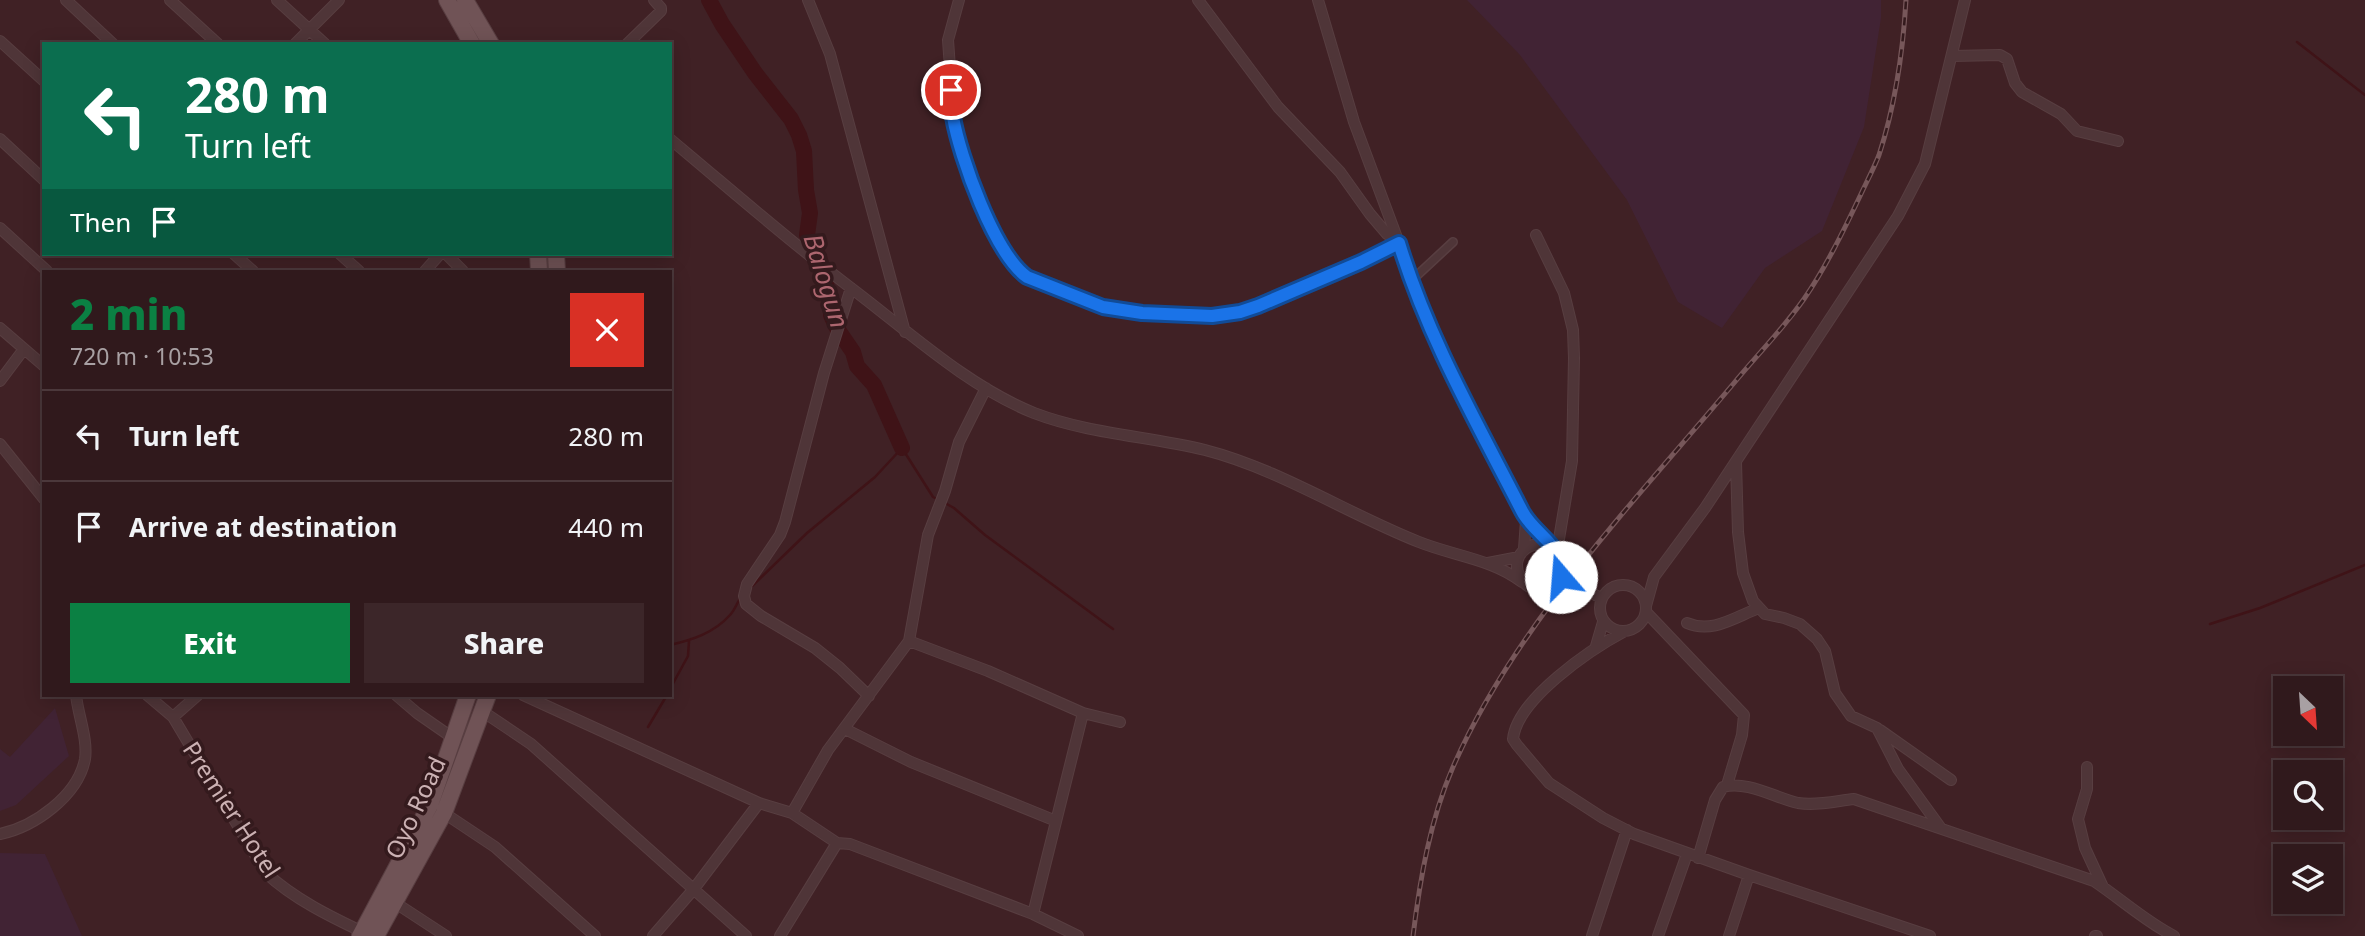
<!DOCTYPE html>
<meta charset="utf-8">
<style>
body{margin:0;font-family:"Noto Sans",sans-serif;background:#3c2629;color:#f1f3f6;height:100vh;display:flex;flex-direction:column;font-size:26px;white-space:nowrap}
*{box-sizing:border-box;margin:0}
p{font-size:23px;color:#a8a0a3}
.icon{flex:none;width:38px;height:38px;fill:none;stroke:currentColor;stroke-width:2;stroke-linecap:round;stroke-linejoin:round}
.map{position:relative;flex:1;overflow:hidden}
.sheet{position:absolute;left:42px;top:270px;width:630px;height:427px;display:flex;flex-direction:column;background:#30191c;border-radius:0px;box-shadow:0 4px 18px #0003,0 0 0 2px #4b383b}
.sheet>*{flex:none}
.top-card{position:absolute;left:42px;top:42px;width:630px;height:214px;border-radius:0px;box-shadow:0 4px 18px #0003,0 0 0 2px #4b383b;background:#0b6e4f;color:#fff;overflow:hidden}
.needle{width:46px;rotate:155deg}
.fabs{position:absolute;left:2273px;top:676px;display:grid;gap:14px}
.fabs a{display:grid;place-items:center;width:70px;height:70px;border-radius:0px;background:#30191c;box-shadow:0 4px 18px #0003,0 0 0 2px #4b383b;font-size:35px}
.pin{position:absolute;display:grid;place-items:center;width:60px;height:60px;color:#fff;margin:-30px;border:4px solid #fff;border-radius:50%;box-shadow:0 2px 7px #0007}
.me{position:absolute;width:77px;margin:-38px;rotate:342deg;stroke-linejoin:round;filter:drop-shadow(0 0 5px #0008)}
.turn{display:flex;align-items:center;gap:24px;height:147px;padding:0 28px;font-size:32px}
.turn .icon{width:91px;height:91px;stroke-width:2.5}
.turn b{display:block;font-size:49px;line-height:60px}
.then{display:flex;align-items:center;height:66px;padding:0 28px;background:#0003;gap:14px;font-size:26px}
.round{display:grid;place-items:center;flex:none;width:74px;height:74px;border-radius:0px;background:#3c2629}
.headline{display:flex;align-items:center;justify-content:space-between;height:119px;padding:0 28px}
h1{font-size:42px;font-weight:800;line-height:52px;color:#0b8043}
.button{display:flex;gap:14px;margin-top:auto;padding:14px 28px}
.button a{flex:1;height:80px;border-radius:0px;background:#0b8043;color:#fff;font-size:28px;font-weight:800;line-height:80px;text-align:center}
.button a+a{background:#3c2629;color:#f1f3f6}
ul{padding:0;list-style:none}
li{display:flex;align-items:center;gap:21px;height:91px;padding:0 28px;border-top:2px solid #4b383b}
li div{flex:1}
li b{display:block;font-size:26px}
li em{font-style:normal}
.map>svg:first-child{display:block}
</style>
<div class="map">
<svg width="2365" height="936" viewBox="0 0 2365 936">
<rect width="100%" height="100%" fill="#402125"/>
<path fill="#412334" d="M1467 0H1881V18L1864 127 1822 231 1765 268 1722 328 1678 302 1627 200 1520 55Z
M55 708 69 756 16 805 0 811V749L10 757Z
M0 853 45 854 82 936H0Z"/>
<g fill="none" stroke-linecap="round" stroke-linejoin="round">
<path stroke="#3f1317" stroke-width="2.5" d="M2297 42 2365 95
M945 503 954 508 985 535 1113 629
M749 589 807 533 875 477 902 448 933 497 939 500
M2210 624 2260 608 2365 565
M670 645C692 640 714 633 730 615 735 610 737 602 742 596
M670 689 688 656 689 641
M648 727 667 695"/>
<path stroke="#3f1317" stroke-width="16" d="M709 0 722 24 755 73 791 119 799 135 804 151 806 190 810 213 807 235 819 257 831 304V315L838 330 853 352 857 366 874 385 902 448"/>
<g stroke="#583e41" stroke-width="10">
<path id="pedestrian" d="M1411 281 1453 242"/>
</g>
<g stroke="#583e41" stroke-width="12">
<path id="minor" d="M66 0 113 44
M170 0 218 44
M277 0 325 44
M808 0 830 54 905 332
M959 0 948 40 954 124 988 222 1006 255 1016 269 1027 277 1103 307 1142 313 1212 316 1240 312 1258 306 1361 262 1399 243 1354 122 1318 0
M1198 0 1278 107 1340 172 1370 214 1387 234 1399 243 1411 281 1445 363 1526 519 1550 546
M0 41 44 81
M295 44 339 0
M627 44 661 11V8L654 0
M1952 56 2000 55 2007 59 2015 83 2022 92 2061 114 2077 131 2118 141
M0 139 44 180
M670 139C730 189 789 241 851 288 908 331 967 386 1034 413 1089 434 1148 436 1205 450 1279 469 1348 514 1419 542 1454 556 1492 559 1522 582
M0 228 47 271
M1536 235 1564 293 1573 330 1574 358 1572 461 1557 551 1562 559 1561 577C1530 617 1491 551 1541 543L1557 551
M234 254 253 271
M340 254 359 271
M446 254 463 271
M425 271 440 254
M851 288 824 373 785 522 780 535 747 584 744 596 746 604 761 616 815 648 840 668 869 696
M0 328 44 366
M0 381 24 349
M0 444 44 499
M1736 462 1738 532 1743 573 1753 601 1765 614 1784 618 1800 624 1817 639 1825 651 1835 693 1851 716 1877 728 1898 769 1940 827
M1524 549 1526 520
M1488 563 1519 557
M1561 577 1601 598
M1600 608a23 23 0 1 1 46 0a23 23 0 1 1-46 0Z
M1646 606 1654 577 1705 508 1898 216 1925 164 1965 0
M1646 612 1744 715 1742 735 1727 785
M1687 623C1712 634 1735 617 1759 608
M1625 631C1591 649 1517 699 1513 739L1517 745 1549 783 1603 818 1634 834 1749 875 1930 936
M909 641 988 671 1083 713 1120 722
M1596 646 1603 622
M147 695 173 717 266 873C294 899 331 917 365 933
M396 695 417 713 453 738
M523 695 759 803 792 813 837 843 850 844 1033 914 1078 936
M482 711 531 744 746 936
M173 717 198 695
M845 729 911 762 1056 821
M1880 730 1951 780
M2087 767V789L2078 819 2085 848 2103 887
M444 813 495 847 595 936
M792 813 828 750 909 641 928 535 945 491 959 442 986 388
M0 834C34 827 78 796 85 759 88 739 78 715 76 695
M1698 858 1715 800 1723 787C1746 780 1776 798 1798 803 1817 806 1836 801 1854 799L2094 881C2121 899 2146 922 2174 936
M394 902 446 936
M1033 914 1083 713
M653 936 693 890 759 803
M780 936 837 843
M1592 936 1627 830
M1658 936 1687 854
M1729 936 1749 875
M2095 936H2097"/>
</g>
<g stroke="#583e41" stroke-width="18">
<path id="primary" d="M447 0 472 44
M465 0 491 44
M538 254 539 271
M556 254 557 271
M360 936 430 805 468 695
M376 936 444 813 488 695"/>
</g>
<use href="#pedestrian" stroke="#4f3538" stroke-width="7"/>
<use href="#minor" stroke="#4f3538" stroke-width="10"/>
<use href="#primary" stroke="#705356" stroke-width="16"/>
<g stroke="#77575a" stroke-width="5">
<path id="rail" d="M1413 936C1420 879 1430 820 1453 767 1515 625 1635 501 1734 383 1757 355 1783 329 1804 299 1826 267 1844 230 1861 194 1867 181 1874 168 1879 155 1895 106 1903 51 1906 0"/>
</g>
<use href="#rail" stroke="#341a1d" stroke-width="2.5" stroke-dasharray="8" stroke-linecap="butt"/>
</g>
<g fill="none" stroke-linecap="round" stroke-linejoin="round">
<g stroke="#114b97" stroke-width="18">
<path id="route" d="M951 90C952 99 951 108 953 117 960 157 994 253 1027 277L1103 307 1142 313 1212 316 1240 312 1258 306 1361 262 1399 243C1428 338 1477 423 1522 511 1534 535 1568 548 1561 577"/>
</g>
<use href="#route" stroke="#1a73e8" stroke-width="12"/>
</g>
<g text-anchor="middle" stroke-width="7" stroke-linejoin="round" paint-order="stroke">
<g font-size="24" fill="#cbb1b3" stroke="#341a1d">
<text transform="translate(416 808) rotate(-65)" y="8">Oyo Road</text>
<text transform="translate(231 810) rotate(57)" y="8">Premier Hotel</text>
</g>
<g font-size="26" font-style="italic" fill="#ad666f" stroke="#341a1d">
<text transform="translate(826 281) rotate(73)" y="9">Balogun</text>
</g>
</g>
</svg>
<div class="fabs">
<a><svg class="needle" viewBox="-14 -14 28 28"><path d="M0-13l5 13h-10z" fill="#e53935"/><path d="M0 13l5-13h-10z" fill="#a8a0a3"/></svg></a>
<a><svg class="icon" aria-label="search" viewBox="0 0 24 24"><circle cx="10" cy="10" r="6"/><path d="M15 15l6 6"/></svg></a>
<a><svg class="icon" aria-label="layers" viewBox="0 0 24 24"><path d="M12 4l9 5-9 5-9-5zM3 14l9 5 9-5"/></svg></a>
</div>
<div class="pin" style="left:951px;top:90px;background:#d93025"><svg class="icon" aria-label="arrive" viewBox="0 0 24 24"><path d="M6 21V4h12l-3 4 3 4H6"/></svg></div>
<svg class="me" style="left:1561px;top:577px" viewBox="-20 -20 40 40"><circle r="19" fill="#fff"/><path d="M0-13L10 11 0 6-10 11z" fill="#1a73e8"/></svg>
<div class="top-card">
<div class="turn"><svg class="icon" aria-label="left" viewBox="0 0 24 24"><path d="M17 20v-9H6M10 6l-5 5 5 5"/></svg><div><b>280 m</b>Turn left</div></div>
<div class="then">Then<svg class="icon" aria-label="arrive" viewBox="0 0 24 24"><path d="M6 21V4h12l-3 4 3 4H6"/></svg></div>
</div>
<section class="sheet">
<div class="headline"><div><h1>2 min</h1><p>720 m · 10:53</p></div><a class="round" style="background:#d93025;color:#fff"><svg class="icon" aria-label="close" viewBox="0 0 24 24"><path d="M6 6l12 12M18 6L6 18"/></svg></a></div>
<ul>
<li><svg class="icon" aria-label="left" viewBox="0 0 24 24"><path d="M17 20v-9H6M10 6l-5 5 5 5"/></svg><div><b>Turn left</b></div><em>280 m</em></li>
<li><svg class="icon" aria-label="arrive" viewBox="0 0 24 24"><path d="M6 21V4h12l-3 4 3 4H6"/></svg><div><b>Arrive at destination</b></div><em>440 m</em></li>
</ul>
<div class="button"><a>Exit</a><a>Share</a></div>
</section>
</div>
